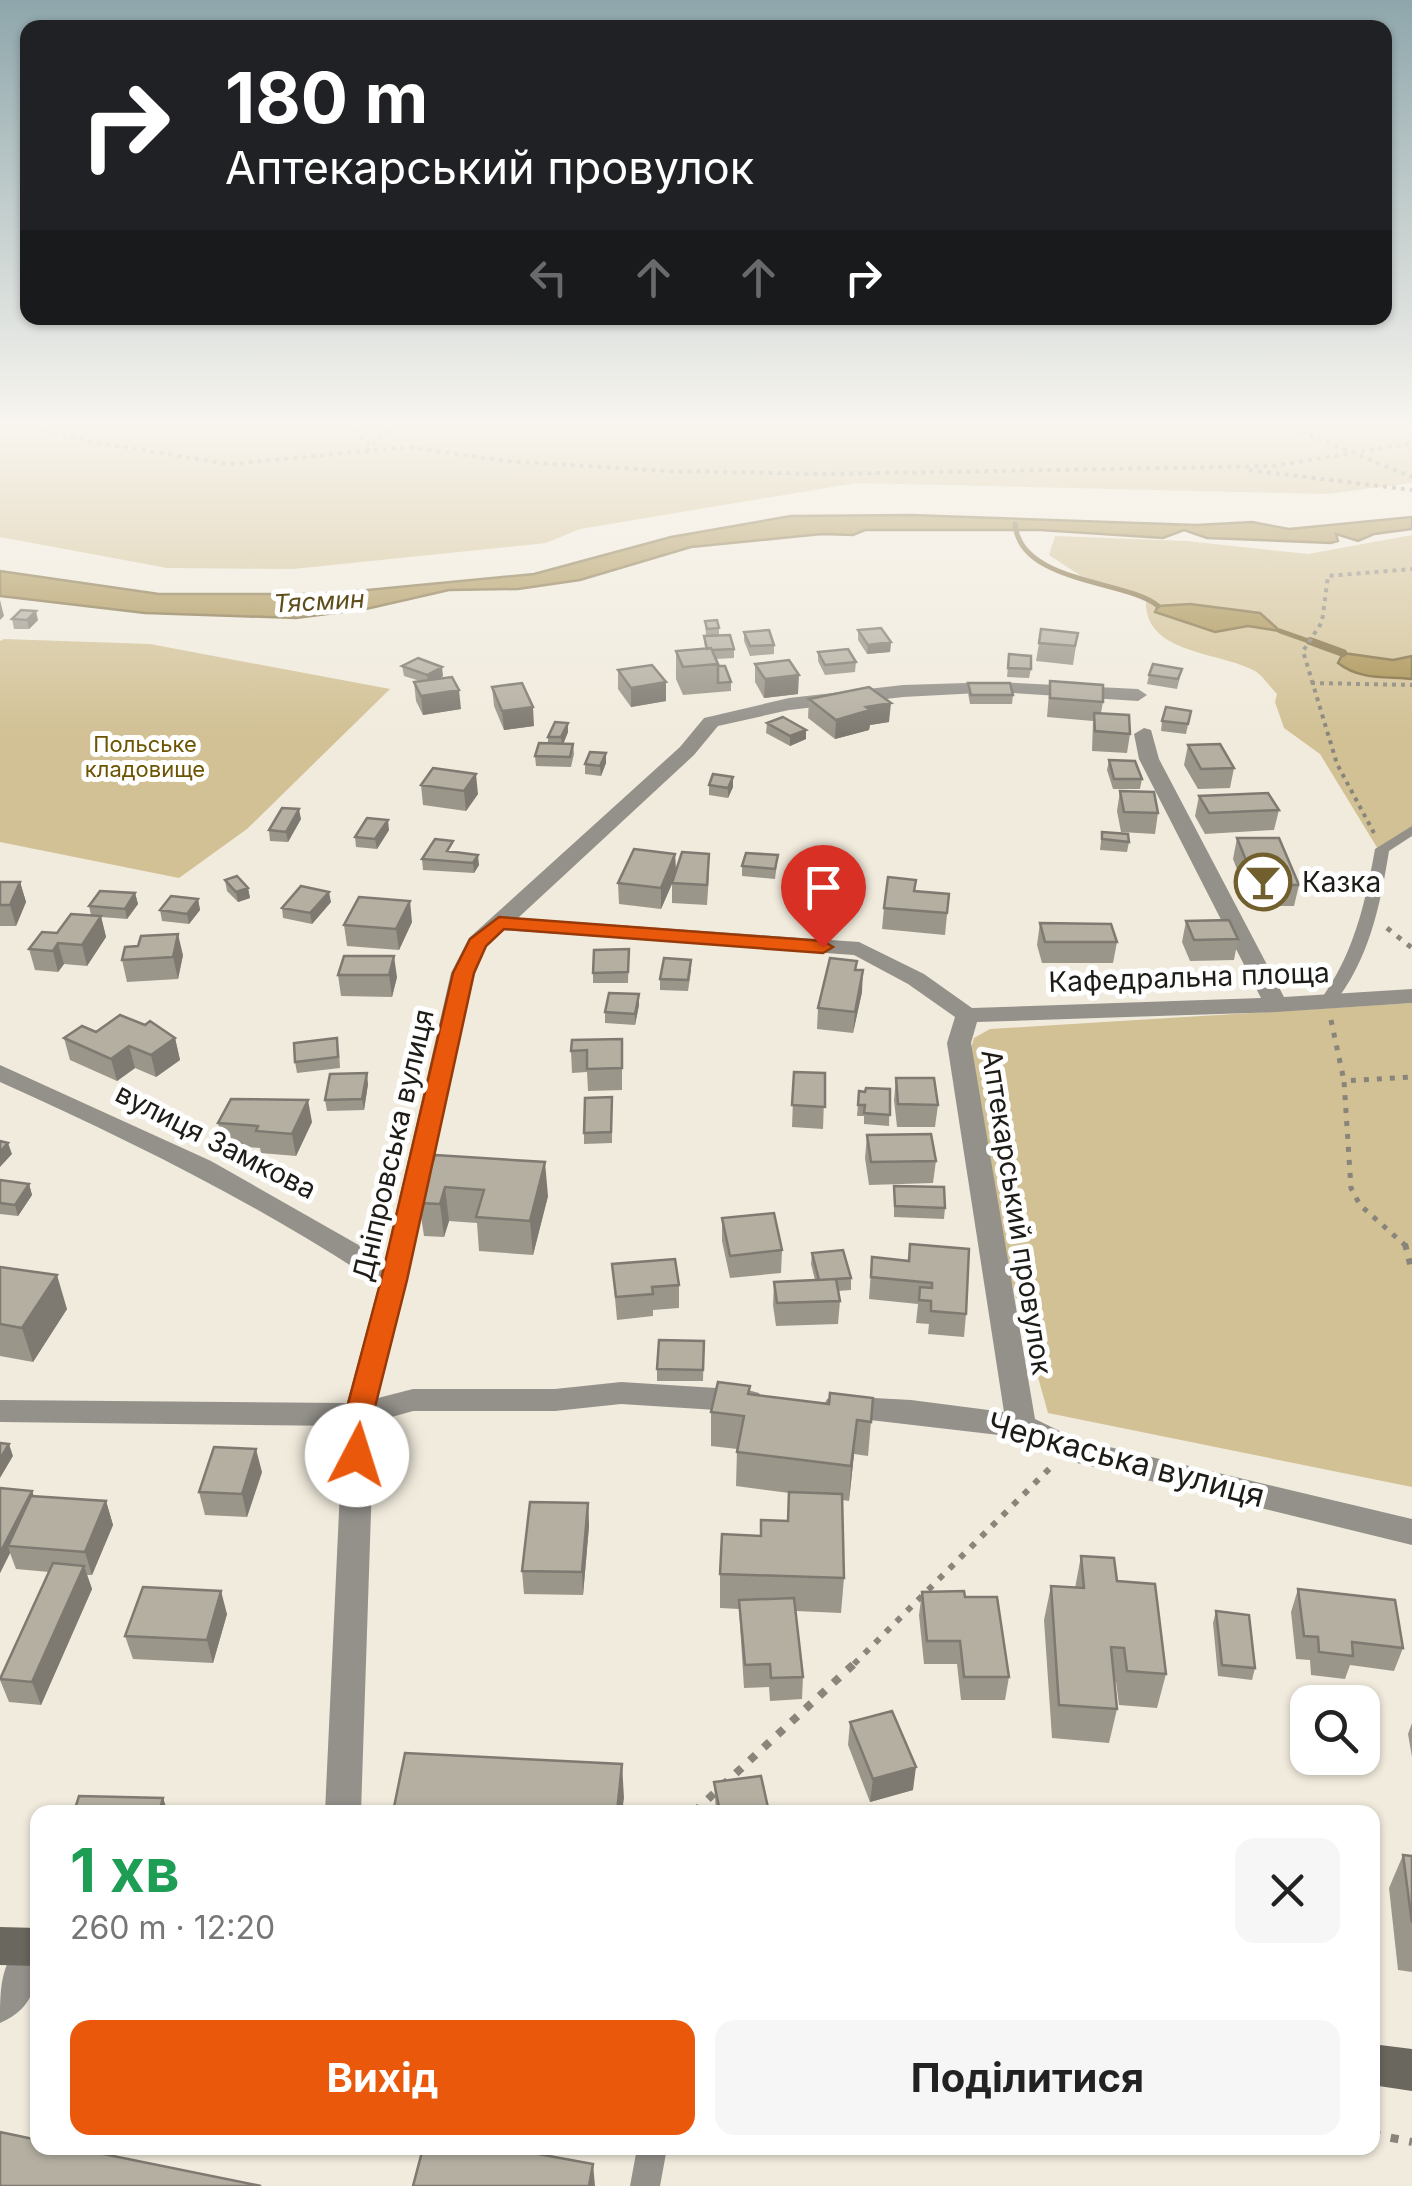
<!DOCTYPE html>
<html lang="uk">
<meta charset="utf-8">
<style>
body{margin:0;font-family:Inter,sans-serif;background:#f6f6f6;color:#222;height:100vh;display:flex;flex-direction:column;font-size:38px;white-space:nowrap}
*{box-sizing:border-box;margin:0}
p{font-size:32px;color:#767676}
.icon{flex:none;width:55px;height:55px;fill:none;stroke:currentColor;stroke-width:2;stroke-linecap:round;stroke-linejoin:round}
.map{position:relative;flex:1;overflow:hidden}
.drawer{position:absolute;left:30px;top:1805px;width:1350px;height:350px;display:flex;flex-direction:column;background:#fff;border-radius:20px;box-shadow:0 2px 8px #0004}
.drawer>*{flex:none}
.banner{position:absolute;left:20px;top:20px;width:1372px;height:305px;border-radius:20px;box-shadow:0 2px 8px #0004;background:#202124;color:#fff;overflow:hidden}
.buttons{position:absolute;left:1290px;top:1685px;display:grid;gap:20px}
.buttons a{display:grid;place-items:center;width:90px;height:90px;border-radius:20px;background:#fff;box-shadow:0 2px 8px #0004;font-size:50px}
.pin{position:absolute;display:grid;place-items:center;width:85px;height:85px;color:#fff;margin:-102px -42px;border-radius:50% 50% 50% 0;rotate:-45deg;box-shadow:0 0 10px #0007}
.pin .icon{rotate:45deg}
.me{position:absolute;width:110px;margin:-55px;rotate:5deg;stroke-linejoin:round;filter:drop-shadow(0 0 8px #0008)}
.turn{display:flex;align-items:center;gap:35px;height:210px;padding:0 40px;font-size:45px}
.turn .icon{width:130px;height:130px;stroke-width:2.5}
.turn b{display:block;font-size:70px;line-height:85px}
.lanes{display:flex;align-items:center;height:95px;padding:0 40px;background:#0003;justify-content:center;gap:50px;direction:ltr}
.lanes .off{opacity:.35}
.round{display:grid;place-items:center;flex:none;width:105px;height:105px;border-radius:20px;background:#f6f6f6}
.summary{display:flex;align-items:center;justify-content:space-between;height:170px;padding:0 40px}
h1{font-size:60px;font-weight:700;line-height:75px;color:#1e9e55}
.button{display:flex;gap:20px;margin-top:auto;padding:20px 40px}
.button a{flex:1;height:115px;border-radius:20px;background:#ea580c;color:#fff;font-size:40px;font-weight:700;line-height:115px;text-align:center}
.button a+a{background:#f6f6f6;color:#222}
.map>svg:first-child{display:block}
</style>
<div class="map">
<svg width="1412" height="2186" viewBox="0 0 1412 2186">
<rect width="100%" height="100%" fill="#f1ebdd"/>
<path fill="#d2c195" d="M0 428H1412V483L1327 494 856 483 580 529 546 543 293 569 167 568 0 537Z
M1412 535V835L1381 854 1320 754 1284 728 1275 702 1277 694C1270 687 1263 676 1255 671 1220 651 1142 655 1146 598L1081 576 1049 555 1055 536 1187 541 1308 554Z
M4 639 150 644 390 689 247 829 179 878 0 842V641Z
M1412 1003V1487L1048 1413 1000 1241 970 1051 974 1038 990 1029Z"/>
<path fill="#a89050" stroke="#7f6d3f" stroke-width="2.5" d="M911 515 1196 525 1252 522 1289 529 1412 517V529L1374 534 1358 541 1336 534 1338 541 1331 543 1207 538 1184 530 1163 538 1040 530H865L853 535 822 534 691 547 580 580 518 589 449 590 366 609 296 618 145 613 0 596V571L159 594H326L534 574 671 537 791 516Z
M1190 604 1260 613 1280 631 1248 626 1215 632 1155 612 1158 606Z
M1343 653 1393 660 1412 656V679C1388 676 1361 681 1338 663Z"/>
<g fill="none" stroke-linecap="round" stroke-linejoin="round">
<path stroke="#7f6d3f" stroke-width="5" d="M1015 524C1020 584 1128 580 1158 606
M1280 631 1317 644"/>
<path stroke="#7f6d3f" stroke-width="8" d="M1310 641 1343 653"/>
<path stroke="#89857b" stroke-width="4" stroke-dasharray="4 5" stroke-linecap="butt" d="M36 428 88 441 228 464 409 447 506 461 667 471 825 474 1273 466 1412 443
M357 428 363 441 372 445
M1293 428 1412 477
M366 451 391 428
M1249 470 1412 490
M1311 683 1412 685
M1374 833 1337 764 1303 651 1322 622 1328 576 1412 569"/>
<path stroke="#89857b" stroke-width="5" stroke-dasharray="5 8" stroke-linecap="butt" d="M1387 928 1412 948
M1331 1020 1344 1081
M1406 1246 1360 1205 1351 1188 1344 1081 1412 1077"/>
<path stroke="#89857b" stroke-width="6" stroke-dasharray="6 9" stroke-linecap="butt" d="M1405 1244 1412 1272
M854 1664 1051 1467"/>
<path stroke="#89857b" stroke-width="8" stroke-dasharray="8 11" stroke-linecap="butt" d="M694 1812 856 1662
M1372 2134 1412 2142"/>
<path fill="#94918b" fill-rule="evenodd" d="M1412 826V836L1389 851C1380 907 1369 960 1333 1005H1321L1319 1002C1353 956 1365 905 1375 849Z
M637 2148H667L660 2186H630Z"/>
<path fill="#94918b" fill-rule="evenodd" d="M998 682 1138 689 1147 695 1138 701 998 692 903 697 789 710 718 726 694 755 518 918 859 942 924 974 972 1008 1261 998 1139 759 1134 734 1144 728 1151 730 1159 759 1284 997 1412 989V1003L1276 1012 977 1022 971 1043 1035 1419 1076 1439 1412 1519V1545L1069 1461 1016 1437 827 1415 823 1407 827 1399 838 1396 911 1400 1004 1412 947 1043 955 1017 908 984 854 955 504 930 487 946 475 973 378 1398 413 1389H555L621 1382 748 1390 759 1393 763 1401 759 1409 748 1412 621 1404 555 1411H413L374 1422 361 1812H325L343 1426 0 1422V1400L347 1403 379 1284C259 1204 131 1141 0 1082V1065L211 1161 385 1260 451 973 469 938 680 747 704 718 789 698 903 685Z
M38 1934C38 1972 41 2006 0 2023 0 1985 0 1951 38 1934Z"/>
<path fill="#6a675e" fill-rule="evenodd" d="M0 1927 38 1928V1966L0 1965Z
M1372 2044 1412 2049V2091L1372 2085Z"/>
</g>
<path fill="#9b968a" d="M12 619 38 620 29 629H14Z
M705 621 719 628V635L734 649V658L716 659 718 666 731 682V691L683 695 676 679V651L705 649 704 636H706Z
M858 630 891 642 890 652 867 654 858 640Z
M744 632 774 645V654L750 656 744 641Z
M1078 633 1073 665 1036 661 1039 643Z
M818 652 856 662 855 672 825 675 818 661Z
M1009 654 1031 669 1029 678 1007 677Z
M755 664 798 694 764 698 755 682Z
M402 666 443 676 439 679 461 709 423 715 416 701 414 682 420 681 404 676Z
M1182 669 1177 689 1147 684 1149 675Z
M618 670 666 682V701L631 707 618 689Z
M1050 681 1103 702 1101 713 1130 734 1127 753 1092 751 1093 721 1047 717Z
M968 683 1013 695 1012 704H970L968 693Z
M492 687 534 726 504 730 494 706Z
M809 699 889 722 870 725 869 730 835 739 808 718Z
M1191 711 1186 734 1161 731 1162 721Z
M767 723 806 730V739L790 746 766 733Z
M568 732 563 744H573L574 754 571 767 536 766 535 756 548 743V737Z
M1188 745 1234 768 1230 788 1198 789 1184 765Z
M1109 760 1142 779 1140 789H1113L1107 770Z
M606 763 601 776 585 774V764Z
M433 768 478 794 466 811 423 805 421 785Z
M733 777V787L728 798 709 795V785Z
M1120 791 1158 813 1155 834 1121 832 1117 811Z
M1199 796 1279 810 1274 830 1205 834 1195 816Z
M301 819 288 842 270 841 269 830Z
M389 830 377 849 356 847 355 837Z
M1102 832 1129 842 1127 852 1100 850Z
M1237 838 1299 885 1294 906H1251L1233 859Z
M454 852 479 865 474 873 423 870 422 859Z
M675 854 676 872 709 875 707 905 672 903V883L661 909 619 904 618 883Z
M778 855 775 879 742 876V866Z
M847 876 846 897 841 914 786 908 787 887Z
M225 880 248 888 250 898 238 902 227 891Z
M0 882H20L26 902 16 926H0Z
M915 891 949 894 945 935 882 929 884 908Z
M135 893 138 904 127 919 101 917 106 937 87 966 64 964 58 972 35 970 29 949 91 915 89 906Z
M198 899 200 910 189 924 162 921 160 910Z
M331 902 312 924 283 918 282 908Z
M1186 921 1238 939 1234 960 1190 961 1182 942Z
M412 922 399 950 347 946 344 925Z
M1040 923 1117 942 1113 963H1042L1037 945Z
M629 949 628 983H593V973Z
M183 955 178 979 127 982 122 960Z
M344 956 397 977 392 997 341 996 338 975Z
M691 960V971L688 991 660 990V979Z
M857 970 862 992 853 1033 817 1029 818 1008Z
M639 1005 635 1025 605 1023V1012Z
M96 1032 175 1038 180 1060 156 1077 135 1068 117 1081 70 1060 64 1038Z
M622 1039V1090L588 1091 587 1072 572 1073 571 1051Z
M339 1049 340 1068 297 1073 295 1062Z
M794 1072 825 1073 823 1129 792 1127Z
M896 1078 938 1105 935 1127H897L894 1100Z
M368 1084 364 1110 327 1111 325 1100Z
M890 1089 889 1126 864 1124V1116H857L859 1091Z
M612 1097V1143L584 1144V1133Z
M312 1122 296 1156 261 1153 260 1148 223 1145 218 1123Z
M867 1135 936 1161 933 1183 869 1185 865 1158Z
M435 1155 548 1196 533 1255 479 1251 477 1223 449 1221 444 1237 424 1236 419 1203Z
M0 1180 29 1184 32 1195 18 1216 0 1214Z
M894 1186 945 1208 944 1219 894 1217Z
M722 1218 782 1250 781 1273 730 1278 722 1241Z
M812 1253 851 1278V1290L838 1291 840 1301 838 1324 776 1326 773 1305 774 1282 815 1280 811 1264Z
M872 1257 909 1261 966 1314 964 1337 928 1334 929 1324 916 1323 918 1304 869 1299Z
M612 1264 679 1285V1308L653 1310V1316L617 1320Z
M0 1267 67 1309 33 1362 0 1356Z
M704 1341 703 1381H657V1369Z
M750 1386 749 1394 829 1404 873 1398 868 1456 854 1454 849 1501 842 1500 844 1578 841 1613 796 1611 803 1677 802 1699 770 1701 769 1687 744 1688 739 1609 720 1608V1574L761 1536 788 1521 789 1493 736 1486 737 1449 711 1446V1412Z
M262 1472 247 1517 205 1515 199 1492Z
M0 1488 32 1491 34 1496 106 1501 113 1525 92 1575H87L92 1589 41 1705 9 1702 0 1680 49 1572 16 1569 10 1553 0 1573Z
M588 1503 589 1526 583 1595 524 1594 522 1571Z
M1081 1556 1117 1581 1166 1674 1157 1708 1119 1705 1116 1682H1114L1117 1709 1109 1743 1052 1738 1044 1620 1051 1586 1075 1588Z
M1298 1589 1403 1648 1394 1671 1350 1665 1345 1679 1311 1675 1310 1660 1296 1659 1291 1612Z
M922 1592 965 1597 1009 1677 1005 1700H961L957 1664H924L919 1615Z
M1216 1611 1255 1668 1252 1680 1218 1676 1213 1623Z
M227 1614 213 1663 133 1659 125 1636Z
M1362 1711 1370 1737 1365 1748H1362Z
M850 1722 913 1790 870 1802 848 1745Z
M1412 1723V1757L1408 1734Z
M714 1782 769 1812H716Z
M1403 1855 1412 1856V1972L1398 1970 1389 1888Z"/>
<path fill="#7e7a71" d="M0 600 4 616 0 620Z
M36 611 38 620 29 629 27 620Z
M891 642 890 652 867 654 868 645Z
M442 667 443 676 428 684 427 675Z
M799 675 798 694 764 698 765 679Z
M666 682V701L631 707V688Z
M459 690 461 709 423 715 421 696Z
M891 703 889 722 870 725 869 730 835 739 836 720 866 707Z
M533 707 534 726 504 730 502 711Z
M568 723V732L562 747 561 737Z
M806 730V739L790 746V736Z
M606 753V763L601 776 600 766Z
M476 774 478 794 466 811 464 791Z
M733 777V787L728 798V788Z
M299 809 301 819 288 842 286 832Z
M388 820 389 830 377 849 375 839Z
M675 854 676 875 661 909V888Z
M478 855 479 865 474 873 473 863Z
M847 876 846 897 841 914 843 893Z
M20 882 26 902 16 926 10 905Z
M248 888 250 898 238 902 236 892Z
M329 892 331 902 312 924 310 913Z
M135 893 138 904 127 919 125 909Z
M198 899 200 910 189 924 187 914Z
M410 901 412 922 399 950 396 929Z
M101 916 106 937 87 966 82 945Z
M178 934 183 955 178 979 173 957Z
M58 943 64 964 58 972 53 951Z
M394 956 397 977 392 997 389 975Z
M863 970 862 992 853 1033 855 1012Z
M639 994V1005L635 1025V1014Z
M175 1038 180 1060 156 1077 151 1055Z
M129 1046 135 1068 117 1081 111 1059Z
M367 1073 368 1084 364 1110 362 1099Z
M308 1100 312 1122 296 1156 292 1134Z
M8 1143 12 1154 0 1167V1152Z
M545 1162 548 1196 533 1255 530 1221Z
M29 1184 32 1195 18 1216 15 1205Z
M445 1187 449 1221 444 1237 440 1204Z
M57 1275 67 1309 33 1362 22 1328Z
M857 1420 854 1454 849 1501 851 1466Z
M9 1444 13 1456 0 1478V1459Z
M256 1449 262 1472 247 1517 242 1494Z
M32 1491 36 1503 8 1546 10 1553 0 1573V1553Z
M106 1501 113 1525 92 1575 85 1552Z
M588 1503 589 1526 583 1595 582 1572Z
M84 1566 92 1589 41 1705 32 1682Z
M221 1591 227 1614 213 1663 207 1640Z
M622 1764 624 1798 622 1812H617Z
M916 1767 913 1790 870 1802 873 1779Z
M163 1798 168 1812H159Z
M593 2164 595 2186H589Z"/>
<path fill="#b4afa1" stroke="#7e7a71" stroke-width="2.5" d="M21 610 36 611 27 620 12 619Z
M717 620 719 628 707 629 705 621Z
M881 628 891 642 868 645 858 630Z
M1041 629 1078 633 1075 646 1039 643Z
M769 630 774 645 750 646 744 632Z
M730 635 734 649 712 650 711 648 707 649 704 636Z
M711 648 718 664 683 667 676 651Z
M848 649 856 662 825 665 818 652Z
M1009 654 1031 656V669L1008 668Z
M418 658 442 667 427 675 402 666Z
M789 660 799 675 765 679 755 664Z
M1153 664 1182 669 1178 679 1149 675Z
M652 665 666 682 631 688 618 670Z
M718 666H725L731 682 718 683Z
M452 677 459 690 421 696 414 682Z
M1050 681 1103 685V702L1050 698Z
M522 683 533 707 502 711 492 687Z
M968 683H1010L1013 695H971Z
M869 687 891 703 866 707 870 710 836 720 809 699Z
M1166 707 1191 711 1188 724 1162 721Z
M1094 713 1129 715 1130 734 1095 731Z
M783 717 806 730 790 736 767 723Z
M555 722 568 723 561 737H548Z
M539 743 573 744 570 757 535 756Z
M1220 744 1234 768 1201 769 1188 745Z
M590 752 606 753 600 766 585 764Z
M1109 760 1135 761 1142 779H1114Z
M433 768 476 774 464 791 421 785Z
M713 774 733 777 728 788 709 785Z
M1120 791 1154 792 1158 813 1124 812Z
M1268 793 1279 810 1209 813 1199 796Z
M282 808 299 809 286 832 269 830Z
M367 818 388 820 375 839 355 837Z
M1102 832 1128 834 1129 842 1102 839Z
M1237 838H1279L1299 885H1256Z
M435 839 453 841 447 851 478 855 473 863 422 859Z
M634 849 675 854 661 888 618 883Z
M682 852 709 854 707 885 672 883Z
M746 853 778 855 775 869 742 866Z
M792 870 847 876 843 893 787 887Z
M237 876 248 888 236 892 225 880Z
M888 877 916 880 914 891 949 894 947 913 884 908Z
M0 882H20L10 905H0Z
M301 886 329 892 310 913 282 908Z
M100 891 135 893 125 909 89 906Z
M171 896 198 899 187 914 160 910Z
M359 897 410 901 396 929 344 925Z
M71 914 101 916 82 945 58 943 53 951 29 949 42 932 57 933Z
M1229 920 1238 939 1194 940 1186 921Z
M1040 923 1111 924 1117 942H1045Z
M178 934 173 957 122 960 125 947 138 946 141 936Z
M629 949 628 972 593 973 594 950Z
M344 956H394L389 975H338Z
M664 958 691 960 688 980 660 979Z
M830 958 857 961 855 970H863L855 1012 818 1008Z
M609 993 639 994 635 1014 605 1012Z
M120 1015 145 1025 150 1021 175 1038 151 1055 129 1046 111 1059 64 1038 82 1026 96 1032Z
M337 1038 338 1057 295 1062 294 1043Z
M622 1039V1068L587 1069V1050L571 1051 572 1040Z
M794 1072 825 1073V1107L792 1105Z
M367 1073 362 1099 325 1100 330 1074Z
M896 1078H934L938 1105 898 1104Z
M866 1088 890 1089V1115L864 1113 865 1105H858L859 1091 865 1092Z
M612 1097 611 1132 584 1133 585 1098Z
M231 1099 308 1100 292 1134 256 1131 258 1126 218 1123Z
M931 1134 936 1161 871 1162 867 1135Z
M0 1141 8 1143 0 1152Z
M435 1155 545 1162 530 1221 476 1217 484 1190 445 1187 440 1204 419 1203Z
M0 1180 29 1184 15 1205 0 1203Z
M894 1186 944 1187 945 1208 895 1206Z
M774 1213 782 1250 730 1256 722 1218Z
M910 1244 969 1249 966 1314 931 1311V1301L919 1300 920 1287 932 1288V1283L871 1277 872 1257 909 1261Z
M843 1250 851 1278 819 1280 812 1253Z
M675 1259 679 1285 652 1287 653 1294 616 1297 612 1264Z
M0 1267 57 1275 22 1328 0 1324Z
M836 1279 840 1301 777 1303 774 1282Z
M659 1340 704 1341 703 1370 657 1369Z
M718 1382 750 1386 748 1394 829 1404 830 1393 873 1398 871 1422 857 1420 851 1466 737 1452 744 1416 711 1412Z
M0 1443 9 1444 0 1459Z
M214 1447 256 1449 242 1494 199 1492Z
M0 1488 32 1491 0 1553Z
M789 1492 842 1494 844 1578 720 1574 722 1534 761 1536V1520L788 1521Z
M31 1496 106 1501 85 1552 8 1546Z
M530 1502 588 1503 582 1572 522 1571Z
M1081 1556 1114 1558 1117 1581 1155 1584 1166 1674 1127 1671 1124 1648 1111 1647 1117 1709 1059 1705 1051 1586 1084 1588Z
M53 1563 84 1566 32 1682 0 1679Z
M143 1587 221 1591 207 1640 125 1636Z
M1298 1589 1395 1600 1403 1648 1352 1642 1353 1656 1319 1652 1318 1637 1304 1636Z
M964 1591 965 1597H997L1009 1677H964L960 1641H927L922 1592Z
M794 1598 803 1677 771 1678 770 1664 745 1665 739 1600Z
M1216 1611 1249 1615 1255 1668 1222 1665Z
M892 1711 916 1767 873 1779 850 1722Z
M1362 1711 1366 1712 1370 1737 1362 1736Z
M405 1753 622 1764 617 1812H393Z
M761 1776 769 1812H720L714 1782Z
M79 1796 163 1798 159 1812H74Z
M1159 1809 1194 1812H1160Z
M1403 1855 1412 1856V1923Z
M0 2132 38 2140V2148H74L261 2186H0Z
M423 2148H505L593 2164 589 2186H413Z"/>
<linearGradient id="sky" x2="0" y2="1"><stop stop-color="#8ea6ab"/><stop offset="0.58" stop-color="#f9f6f0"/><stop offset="1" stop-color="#f9f6f0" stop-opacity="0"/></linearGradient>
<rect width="1412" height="734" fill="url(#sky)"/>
<path fill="#ea580c" stroke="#983908" stroke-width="2.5" d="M499 917 823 941 833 947 823 953 504 929 486 946 474 973 407 1280 373 1415 371 1455 367 1463 357 1466 347 1463 343 1455 345 1415 381 1280 453 973 470 939Z"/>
<defs>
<g id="bar-ring" transform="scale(2.875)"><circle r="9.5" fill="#fff" stroke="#725f2e" stroke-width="1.5"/><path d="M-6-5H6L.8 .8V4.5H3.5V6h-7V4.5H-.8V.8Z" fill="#725f2e"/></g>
</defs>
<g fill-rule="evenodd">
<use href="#bar-ring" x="1263" y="882"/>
</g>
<g text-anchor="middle" stroke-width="10" stroke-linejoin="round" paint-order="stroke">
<g font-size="22" fill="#6c5400" stroke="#fff">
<text x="145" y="752">Польське<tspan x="145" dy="25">кладовище</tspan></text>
</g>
<g font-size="25" font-style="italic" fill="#5e4c1b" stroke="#fff">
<text transform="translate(319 601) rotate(-3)" y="9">Тясмин</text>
</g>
<g font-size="28" fill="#1e1c17" stroke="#fff" text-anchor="start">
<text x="1302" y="892">Казка</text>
</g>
<g font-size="28" fill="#1e1c17" stroke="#fff">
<text transform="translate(1189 977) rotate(-2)" y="10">Кафедральна площа</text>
<text transform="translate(216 1141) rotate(27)" y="10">вулиця Замкова</text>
<text transform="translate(393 1145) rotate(-77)" y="10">Дніпровська вулиця</text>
<text transform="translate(1017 1212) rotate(81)" y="10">Аптекарський провулок</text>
</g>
<g font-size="32" fill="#1e1c17" stroke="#fff">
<text transform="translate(1126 1460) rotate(15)" y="11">Черкаська вулиця</text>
</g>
</g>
</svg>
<div class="buttons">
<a><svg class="icon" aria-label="search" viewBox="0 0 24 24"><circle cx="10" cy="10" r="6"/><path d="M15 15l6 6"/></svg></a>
</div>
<div class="pin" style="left:823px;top:947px;background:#d93025"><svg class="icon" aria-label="arrive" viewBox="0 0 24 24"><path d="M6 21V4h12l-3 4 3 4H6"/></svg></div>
<svg class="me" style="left:357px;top:1455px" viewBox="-20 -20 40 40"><circle r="19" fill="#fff"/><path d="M0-13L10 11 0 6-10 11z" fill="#ea580c"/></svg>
<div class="banner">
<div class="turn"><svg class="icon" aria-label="right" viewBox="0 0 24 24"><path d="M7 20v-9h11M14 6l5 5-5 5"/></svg><div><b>180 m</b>Аптекарський провулок</div></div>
<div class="lanes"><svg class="icon off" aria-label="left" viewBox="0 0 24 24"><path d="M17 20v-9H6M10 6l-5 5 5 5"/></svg><svg class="icon off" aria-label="ahead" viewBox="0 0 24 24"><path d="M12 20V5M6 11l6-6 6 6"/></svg><svg class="icon off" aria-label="ahead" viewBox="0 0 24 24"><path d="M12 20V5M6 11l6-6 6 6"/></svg><svg class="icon" aria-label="right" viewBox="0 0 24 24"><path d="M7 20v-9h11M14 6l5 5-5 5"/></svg></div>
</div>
<section class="drawer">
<div class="summary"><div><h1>1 хв</h1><p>260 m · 12:20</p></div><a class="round"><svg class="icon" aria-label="close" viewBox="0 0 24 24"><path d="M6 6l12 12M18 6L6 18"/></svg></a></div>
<div class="button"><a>Вихід</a><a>Поділитися</a></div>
</section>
</div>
